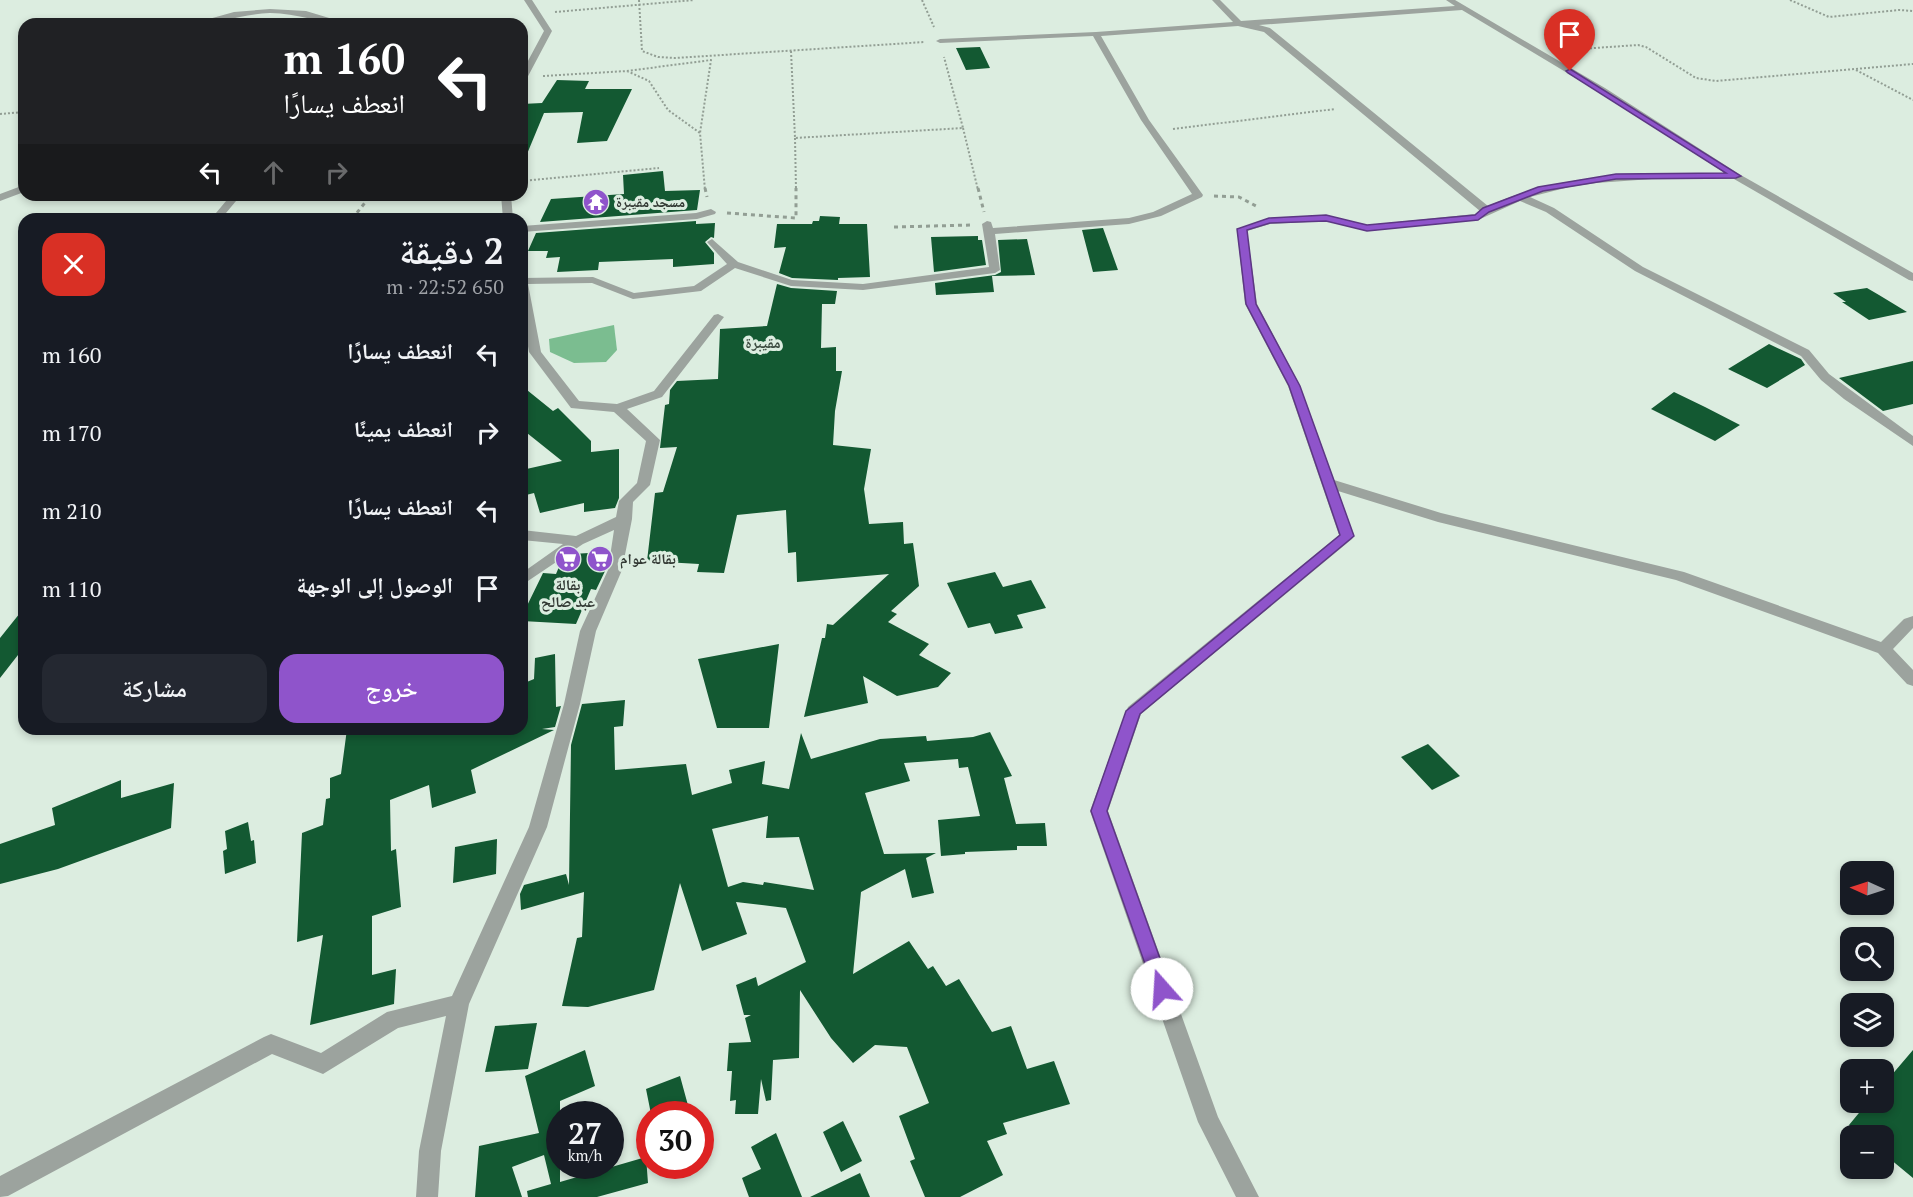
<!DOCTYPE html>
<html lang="ar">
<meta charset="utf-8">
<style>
body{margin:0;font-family:"PT Serif","Noto Naskh Arabic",serif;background:#242831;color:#f1f3f6;direction:rtl;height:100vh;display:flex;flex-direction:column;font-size:22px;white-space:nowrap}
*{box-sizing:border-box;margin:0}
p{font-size:20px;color:#9ea1a6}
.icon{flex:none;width:33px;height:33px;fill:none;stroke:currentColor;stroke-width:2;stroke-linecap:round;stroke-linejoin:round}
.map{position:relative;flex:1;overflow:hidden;direction:ltr}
.details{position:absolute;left:18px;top:213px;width:510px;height:522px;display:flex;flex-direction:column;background:#171b24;border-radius:18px;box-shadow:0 3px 9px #0003;direction:rtl}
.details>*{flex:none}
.guide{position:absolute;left:18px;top:18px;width:510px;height:183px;border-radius:18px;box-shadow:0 3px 9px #0003;direction:rtl;background:#202124;color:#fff;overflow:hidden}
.needle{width:39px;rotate:273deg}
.fabs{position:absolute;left:1840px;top:861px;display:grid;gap:12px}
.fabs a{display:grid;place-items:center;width:54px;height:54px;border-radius:12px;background:#171b24;box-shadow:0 3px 9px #0003;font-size:30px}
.speed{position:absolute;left:546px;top:1101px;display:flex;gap:12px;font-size:30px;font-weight:700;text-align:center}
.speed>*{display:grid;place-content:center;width:78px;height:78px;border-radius:50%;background:#171b24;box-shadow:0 3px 9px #0003;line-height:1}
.speed small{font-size:15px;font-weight:400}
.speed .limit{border:9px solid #d22;background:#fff;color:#111}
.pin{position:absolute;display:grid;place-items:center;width:51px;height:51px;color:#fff;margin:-62px -26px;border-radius:50% 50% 50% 0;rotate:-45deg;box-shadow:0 0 6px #0007}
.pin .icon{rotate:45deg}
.me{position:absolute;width:66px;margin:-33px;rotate:341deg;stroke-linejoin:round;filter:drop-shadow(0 0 4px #0008)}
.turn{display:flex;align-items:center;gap:21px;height:126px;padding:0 24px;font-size:27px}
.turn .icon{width:78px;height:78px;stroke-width:2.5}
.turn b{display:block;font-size:42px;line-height:51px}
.lanes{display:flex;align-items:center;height:57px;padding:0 24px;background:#0003;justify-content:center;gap:30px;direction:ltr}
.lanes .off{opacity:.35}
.round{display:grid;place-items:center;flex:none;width:63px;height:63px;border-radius:18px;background:#242831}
.headline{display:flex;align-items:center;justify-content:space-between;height:102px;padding:0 24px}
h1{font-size:36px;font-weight:600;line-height:45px}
.action{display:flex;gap:12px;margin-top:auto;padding:12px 24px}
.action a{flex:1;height:69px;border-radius:18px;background:#8f54cb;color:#fff;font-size:24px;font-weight:600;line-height:69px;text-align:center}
.action a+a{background:#242831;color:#f1f3f6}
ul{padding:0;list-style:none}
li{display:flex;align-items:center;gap:18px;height:78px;padding:0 24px}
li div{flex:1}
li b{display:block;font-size:22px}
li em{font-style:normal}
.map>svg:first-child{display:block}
</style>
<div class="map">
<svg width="1913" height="1197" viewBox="0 0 1913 1197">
<rect width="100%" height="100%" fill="#dcede0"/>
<path fill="#7bbd90" d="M614 325 617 350 606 362 574 363 550 352 549 339Z"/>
<path fill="#135932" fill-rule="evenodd" d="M980 47 990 68 966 70 956 48Z
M557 80 589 81 585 89H632L607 141 577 143 583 112 544 113 522 166V104L542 103Z
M663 171 665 191 700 190 697 210 540 222 551 199 624 194 623 175Z
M820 216 840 217 839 224H867L870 277 838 278V280L792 278 779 273 786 247 774 248 777 224H812L813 221H819Z
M696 221V224L715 223 714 238 711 237 705 242 714 253V264L673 267V259L599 262 598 270 557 272 560 257 546 258 548 251H528L536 233Z
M1103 228 1118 270 1093 272 1082 230Z
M978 236V240H982L986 265 934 272 931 237Z
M1027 239 1035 275 992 276 994 292 936 295 935 283 995 275 1001 272 998 240Z
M777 284 791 288 837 291 835 304H822L821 348 836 347V371H842L835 411 833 445 871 449 864 489 869 524 903 522 904 544 913 543 919 586 891 611 897 614 888 622 929 644 919 655 951 673 938 687 897 696 863 676 868 703 804 717 822 638H825L827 624 833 625 889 574 797 582 796 552 788 553 786 510 737 515 724 573 697 572 699 564 647 561 655 493 663 492 677 447 660 448 665 405 669 404 670 390 677 381 718 379 720 329 767 326Z
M1867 288 1879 295 1907 312 1869 320 1842 302H1846L1833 293Z
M1769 344 1801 359 1805 365 1767 388 1728 369Z
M1913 361V404L1883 411 1839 378Z
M522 386 553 411 558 408 591 441V452L619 449V498L615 508 584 512V503L540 513 534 493 522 496V470L562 461 522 429Z
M1674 392 1705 407 1740 425 1715 441 1651 409Z
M589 553 608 554 606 569 596 590 591 589 576 624 522 621V616L543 573 556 574 561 562 572 554Z
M995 572 1003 587 1031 580 1046 608 1017 615 1023 628 995 634 990 623 968 628 947 583Z
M24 608V655H18L0 678V638Z
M779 644 769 728H717L698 659Z
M555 654 556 707 561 706 555 727 542 729 554 730 471 770 476 793 432 808 429 785 390 800 391 851 396 849 401 907 372 916V975L396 969 394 1004 310 1025 323 935 297 942 302 833 323 825 326 799 330 798V778L341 774 347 729H522V684L534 679 535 658Z
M625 700 623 726 614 727 615 770 686 764 692 795 732 783 729 770 765 761 762 784 789 789 801 733 811 759 880 739 926 736 927 741 973 737 990 732 1012 776 1004 778 1016 824 1045 823 1047 846H1017V850L965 852V854L941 856 938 820 980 816 968 767 959 768 958 759 904 763 910 781 865 793 884 854 936 853 926 858 934 893 912 898 905 869 861 892 853 974 909 941 928 969 933 966 946 986 959 979 992 1032 1011 1026 1027 1069 1054 1061 1070 1104 1003 1123 1007 1134 987 1141 1003 1175 960 1197H925L910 1161 915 1159 899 1116 929 1103 907 1047 875 1045 853 1063 831 1038 800 990 799 1058 773 1060 771 1100 766 1101 761 1079 758 1114H735L736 1100 730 1101 732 1071H727L729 1043 751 1042 745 1018 751 1015H744L736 985 756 977 758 986 806 962 786 908 736 902 747 934 702 951 680 883 654 990 588 1007 562 1006 577 938 582 937 584 892 521 910 520 894 524 885 566 874 569 885 571 745 582 704ZM768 816 766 838 799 837 814 890 764 882 763 885 743 882 728 887 712 829Z
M1428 744 1460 776 1432 790 1401 757Z
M121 780V798L174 783 171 828 58 869 0 884V844L55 825 52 808Z
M248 822 251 841 254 840 256 863 225 874 223 851 227 849 225 831Z
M497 839 496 874 453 883 455 847Z
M537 1023 528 1069 485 1072 495 1026Z
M585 1050 595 1086 560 1101V1182L646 1157 648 1183 597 1197H528L527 1191 551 1184 544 1155 512 1167 522 1197H475L479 1146 539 1133 525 1076Z
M1913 1050V1178L1884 1154V1136H1861L1849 1125 1868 1102H1884V1084Z
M680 1076 689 1109 676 1114H651L646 1089Z
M843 1121 862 1161 841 1172 823 1132Z
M776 1133 802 1197H749L742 1178 761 1169 751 1147Z
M860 1173 870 1197H810Z"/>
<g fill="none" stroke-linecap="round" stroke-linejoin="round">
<path stroke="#929e94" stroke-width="2" stroke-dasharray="2 2" stroke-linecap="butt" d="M639 0 642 51 658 57 675 58 925 42
M922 0 934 27
M1790 0 1829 17 1899 10 1913 11
M555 12 694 0
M1566 50 1638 45 1646 47 1696 78 1716 81 1913 64
M791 51 795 138 963 128 944 57
M1856 70 1913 100
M627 71 649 81 668 110 700 133 705 190
M543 76 627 71 711 60 700 133
M0 114 24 112
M963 128 978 190
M1173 129 1335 109
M795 138 796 190
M522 181 659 168"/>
<path stroke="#929e94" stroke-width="3" stroke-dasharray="4 4" stroke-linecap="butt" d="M705 188 707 197
M978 188 984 212
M1214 196 1239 197 1258 207
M727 213 796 218V188
M352 219 371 195
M894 227 971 225"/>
<path fill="#9ca39e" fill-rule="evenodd" d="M524 0H532L552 31 526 80 522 83V72L544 31Z
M1212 0H1220L1241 21 1455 6 1446 0H1455L1605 88 1739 174 1913 273V281L1909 280 1734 179H1652L1596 183 1569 187 1530 197 1554 208 1643 267 1809 350 1829 374 1913 436V446L1844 399 1821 380 1801 356 1635 271 1546 212 1520 201 1478 220 1367 231 1326 221 1270 224 1247 231 1257 304 1300 386 1334 480 1441 513 1684 572 1881 642 1904 619 1913 616V628L1893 649 1913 670V686L1907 684 1878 653 1676 580 1438 522 1338 491 1354 536 1352 539 1141 714 1108 811 1218 1117 1259 1197H1236L1198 1122 1090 811 1128 707 1339 535 1288 386 1245 304 1237 229 1269 218 1326 215 1367 225 1475 214 1480 211 1264 32 1238 26 1101 36 1149 120 1203 195 1202 197 1161 216 1129 224 995 234 1000 270 995 273 863 290 791 286 735 268 701 291 633 299 592 283 528 284 541 352 579 401 617 404 654 391 714 315 718 314 724 317 662 397 627 409 660 440 650 485 633 502 632 519 622 570 596 631 580 704 547 827 469 1004 441 1151 438 1197H416L419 1151 446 1016 398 1028 323 1074 272 1054 8 1196 0 1197V1176L264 1037 271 1034 321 1053 387 1012 452 996 529 827 564 704 580 631 608 570 614 530 583 544 522 585V573L563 544 522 540V530L576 536 616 517 619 501 637 483 646 441 614 412 571 408 529 352 522 313V278L593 277 634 293 694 286 727 264 707 242 712 239 738 262 792 280 863 284 989 267 982 224 987 221 991 222 993 228 1129 218 1153 212 1192 194 1141 120 1093 36 940 43 936 41 940 39 1096 32 1233 22ZM1462 10 1599 92 1725 173C1645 173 1562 172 1488 206L1270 28 1259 25Z
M270 9 306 11 349 24C322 24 297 13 270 13 243 14 218 24 191 24L234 12Z
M24 185V192L0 201V194Z
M231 195H241L221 219H211Z
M501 195H511L513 219H503Z
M711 209 716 212 715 214 697 219 522 232V226L696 213Z"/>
</g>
<path fill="#8f54cb" stroke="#5d3784" stroke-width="1.5" d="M1570 69 1741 176 1736 178 1616 179 1543 191 1489 212 1478 220 1367 231 1326 221 1270 223 1247 230 1256 304 1300 386 1354 536 1140 714 1107 811 1171 989 1169 995 1162 997 1156 995 1091 811 1126 711 1340 535 1289 386 1246 304 1237 229 1269 218 1326 215 1367 225 1475 215 1483 208 1538 187 1616 174 1726 173 1568 73 1566 71Z"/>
<defs>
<g id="temple-disc" transform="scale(1.35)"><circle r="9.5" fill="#8f54cb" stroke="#dcede0"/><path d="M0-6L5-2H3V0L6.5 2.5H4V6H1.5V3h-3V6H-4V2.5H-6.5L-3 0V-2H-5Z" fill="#fff"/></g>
<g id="supermarket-disc" transform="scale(1.35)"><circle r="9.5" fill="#8f54cb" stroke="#dcede0"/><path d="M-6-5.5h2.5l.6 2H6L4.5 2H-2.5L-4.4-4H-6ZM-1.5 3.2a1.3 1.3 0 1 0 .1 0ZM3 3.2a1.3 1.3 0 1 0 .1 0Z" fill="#fff"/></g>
</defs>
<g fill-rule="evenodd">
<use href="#temple-disc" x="596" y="202"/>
<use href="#supermarket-disc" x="568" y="559"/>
<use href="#supermarket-disc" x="600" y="559"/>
</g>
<g text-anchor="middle" stroke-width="6" stroke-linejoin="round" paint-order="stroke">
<g font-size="14" font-weight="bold" fill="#323833" stroke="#dcede0" text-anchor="start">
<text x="616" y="207">مسجد مقيبرة</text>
</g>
<g font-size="15" font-weight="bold" fill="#3e4d42" stroke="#dcede0">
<text x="763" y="348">مقيبرة</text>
</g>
<g font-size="15" font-weight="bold" fill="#323833" stroke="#dcede0" text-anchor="start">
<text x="620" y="564">بقالة عوام</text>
<text x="568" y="590" text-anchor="middle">بقالة<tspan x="568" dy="17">عبد صالح</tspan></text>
</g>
</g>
</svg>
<div class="fabs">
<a><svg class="needle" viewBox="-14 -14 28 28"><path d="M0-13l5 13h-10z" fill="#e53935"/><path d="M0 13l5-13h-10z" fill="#9ea1a6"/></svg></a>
<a><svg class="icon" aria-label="search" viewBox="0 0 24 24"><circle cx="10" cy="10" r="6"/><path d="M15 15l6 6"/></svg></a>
<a><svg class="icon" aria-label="layers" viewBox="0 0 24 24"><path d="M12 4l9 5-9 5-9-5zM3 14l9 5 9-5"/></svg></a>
<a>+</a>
<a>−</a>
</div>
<div class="speed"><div>27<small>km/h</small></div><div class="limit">30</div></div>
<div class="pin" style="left:1570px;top:71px;background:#d93025"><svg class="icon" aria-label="arrive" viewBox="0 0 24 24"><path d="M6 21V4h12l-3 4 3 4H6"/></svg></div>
<svg class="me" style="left:1162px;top:989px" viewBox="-20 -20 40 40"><circle r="19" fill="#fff"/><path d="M0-13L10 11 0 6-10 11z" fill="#8f54cb"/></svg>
<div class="guide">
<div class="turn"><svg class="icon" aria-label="left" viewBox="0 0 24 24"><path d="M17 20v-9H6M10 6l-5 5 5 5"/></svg><div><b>160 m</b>انعطف يسارًا</div></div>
<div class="lanes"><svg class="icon" aria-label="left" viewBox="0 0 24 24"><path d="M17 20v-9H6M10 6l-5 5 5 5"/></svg><svg class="icon off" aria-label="ahead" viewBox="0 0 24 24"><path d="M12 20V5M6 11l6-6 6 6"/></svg><svg class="icon off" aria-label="right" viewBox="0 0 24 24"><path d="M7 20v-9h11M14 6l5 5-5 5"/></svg></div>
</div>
<section class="details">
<div class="headline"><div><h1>2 دقيقة</h1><p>650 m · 22:52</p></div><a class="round" style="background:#d93025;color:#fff"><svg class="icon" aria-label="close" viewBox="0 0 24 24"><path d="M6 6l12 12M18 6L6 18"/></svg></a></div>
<ul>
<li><svg class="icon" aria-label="left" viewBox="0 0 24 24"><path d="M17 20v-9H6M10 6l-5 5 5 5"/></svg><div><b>انعطف يسارًا</b></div><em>160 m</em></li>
<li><svg class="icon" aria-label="right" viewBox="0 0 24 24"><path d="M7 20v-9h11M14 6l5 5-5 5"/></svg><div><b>انعطف يمينًا</b></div><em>170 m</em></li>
<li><svg class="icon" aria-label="left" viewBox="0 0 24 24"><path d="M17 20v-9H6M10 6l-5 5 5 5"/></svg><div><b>انعطف يسارًا</b></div><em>210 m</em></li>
<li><svg class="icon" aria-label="arrive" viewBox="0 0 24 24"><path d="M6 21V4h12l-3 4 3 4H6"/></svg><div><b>الوصول إلى الوجهة</b></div><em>110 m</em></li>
</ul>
<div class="action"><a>خروج</a><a>مشاركة</a></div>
</section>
</div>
